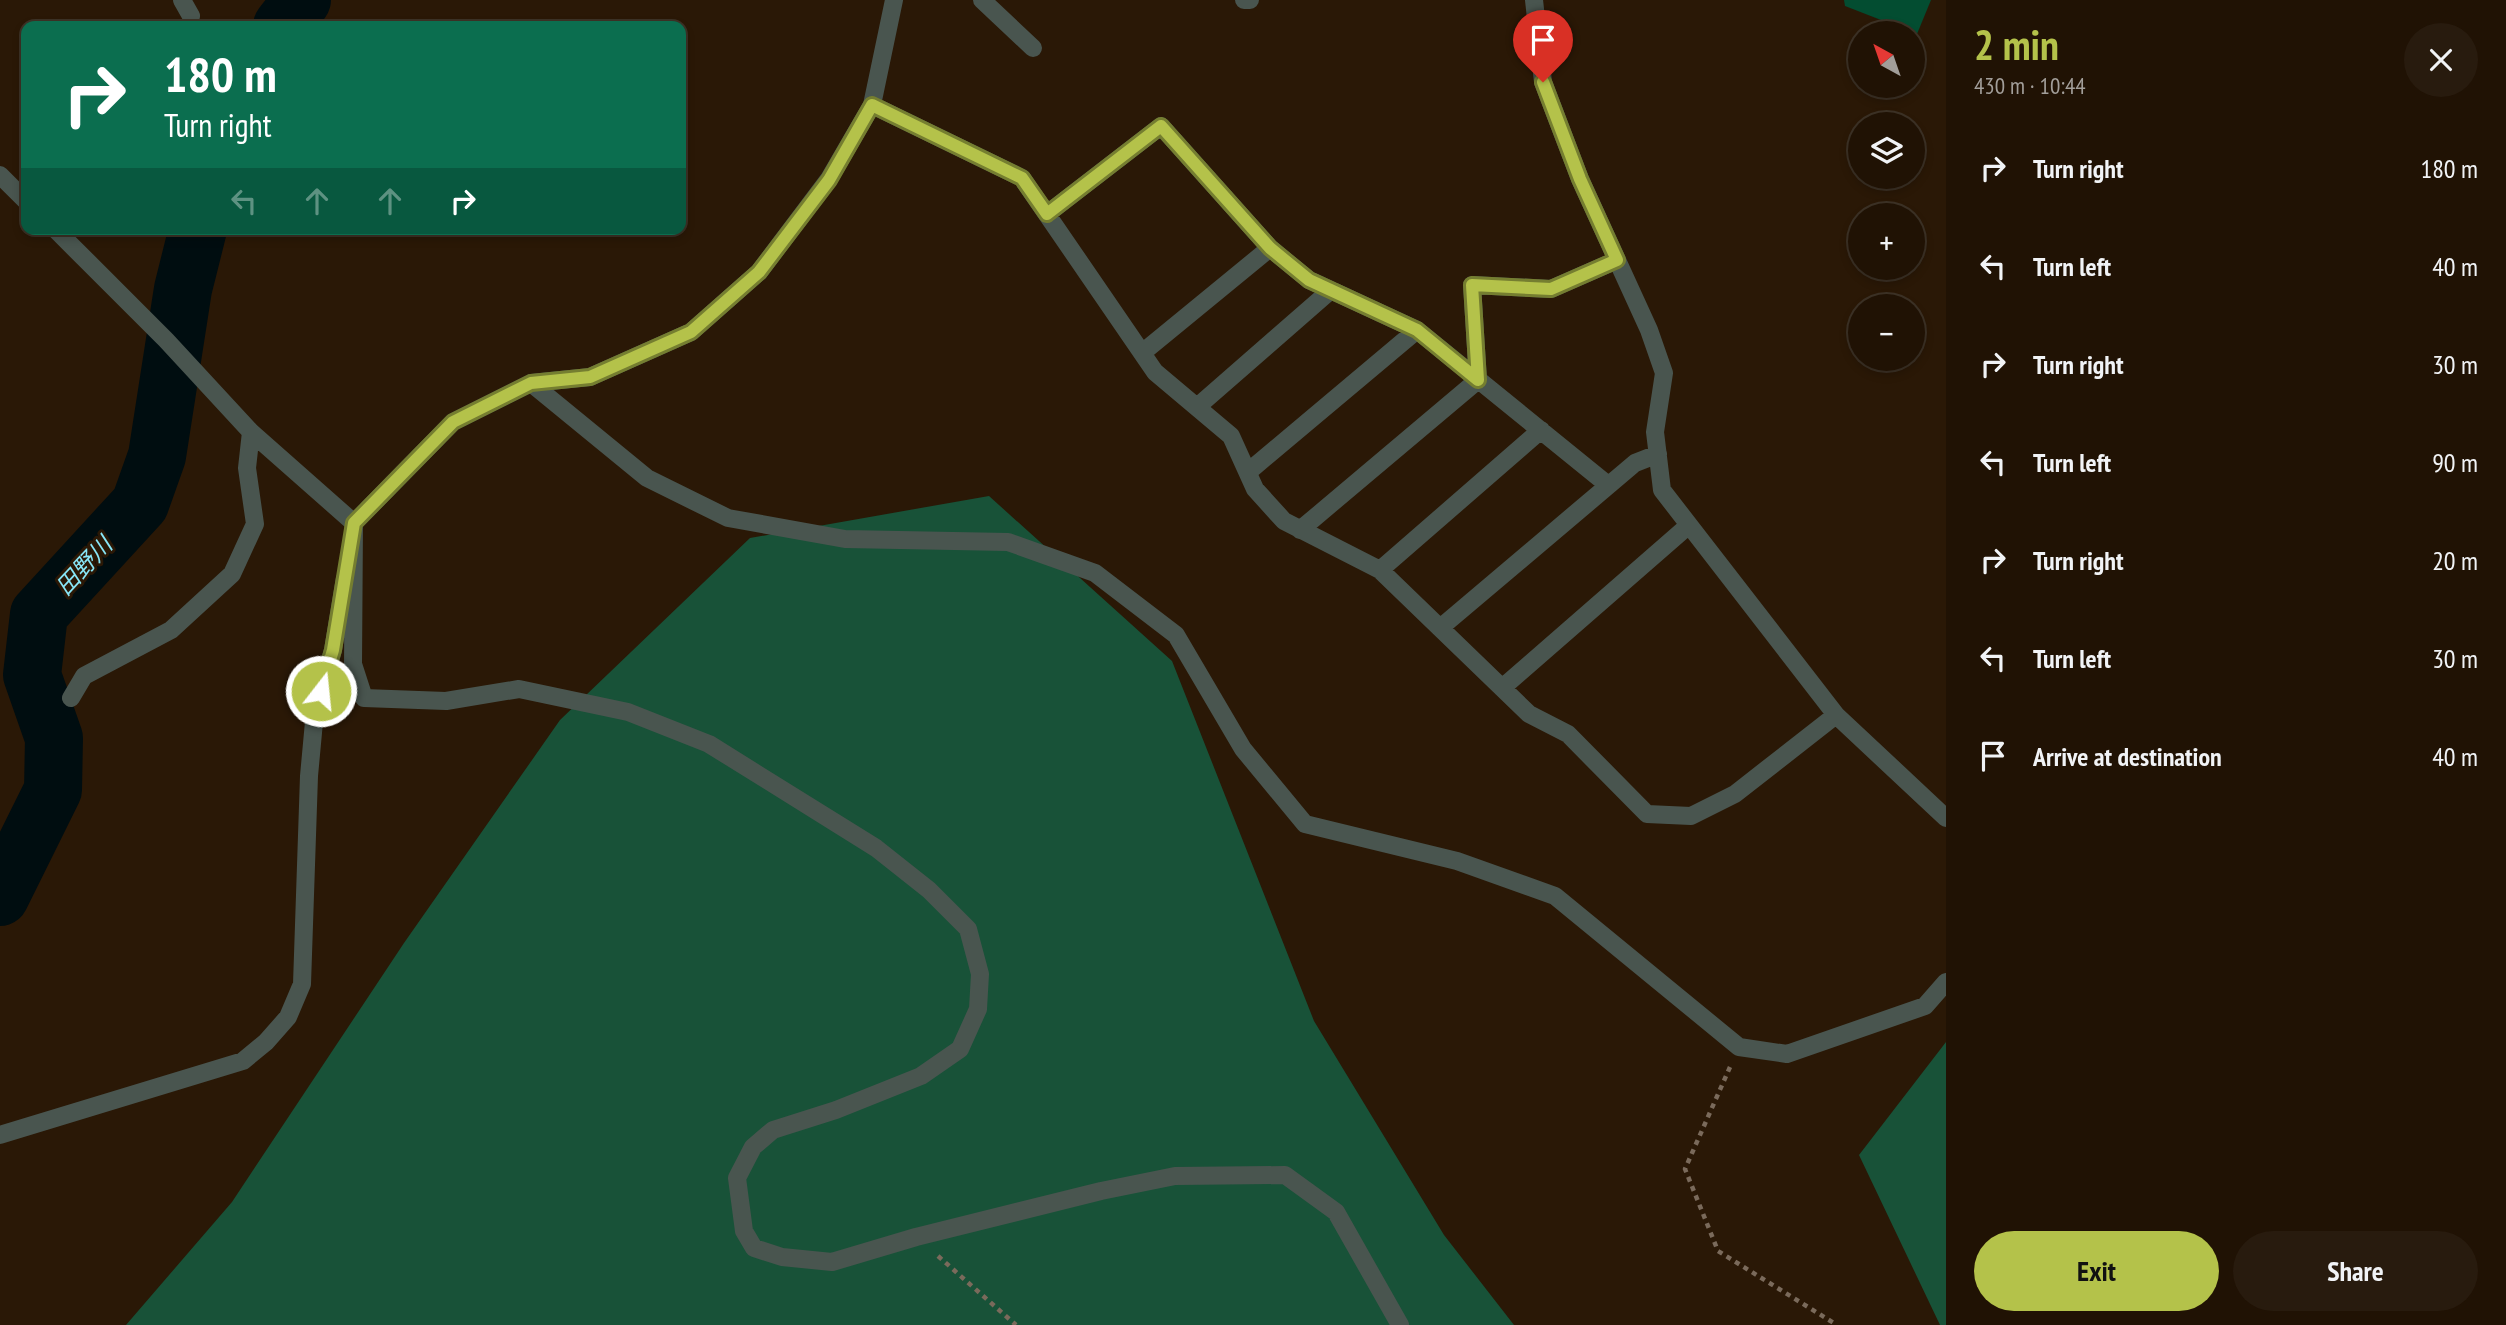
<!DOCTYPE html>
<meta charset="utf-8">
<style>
body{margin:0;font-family:"PT Sans Narrow","Noto Sans JP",sans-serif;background:#281b0e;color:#f1f3f6;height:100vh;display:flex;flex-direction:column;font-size:26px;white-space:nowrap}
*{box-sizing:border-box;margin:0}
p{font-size:23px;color:#a29e9a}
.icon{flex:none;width:38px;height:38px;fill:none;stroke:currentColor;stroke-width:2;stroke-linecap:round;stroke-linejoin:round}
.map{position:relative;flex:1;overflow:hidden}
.panel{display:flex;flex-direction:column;background:#201204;width:560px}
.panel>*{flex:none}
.hud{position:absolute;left:21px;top:21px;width:665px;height:214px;border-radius:14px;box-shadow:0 4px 10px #0003,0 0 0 2px #3d3226;background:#0b6e4f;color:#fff;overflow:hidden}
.needle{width:46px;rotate:320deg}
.buttons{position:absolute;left:1848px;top:21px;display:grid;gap:14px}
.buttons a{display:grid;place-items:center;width:77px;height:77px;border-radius:50%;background:#201204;box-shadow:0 4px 10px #0003,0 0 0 2px #3d3226;font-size:35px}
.pin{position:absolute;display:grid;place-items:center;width:60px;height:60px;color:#fff;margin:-72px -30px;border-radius:50% 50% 50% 0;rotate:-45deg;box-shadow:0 0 7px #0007}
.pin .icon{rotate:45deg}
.me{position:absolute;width:77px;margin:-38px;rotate:16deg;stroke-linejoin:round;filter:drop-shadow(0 0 5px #0008)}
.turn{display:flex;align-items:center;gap:24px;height:147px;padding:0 28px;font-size:32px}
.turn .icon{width:91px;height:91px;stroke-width:2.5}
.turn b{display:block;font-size:49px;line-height:60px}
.lanes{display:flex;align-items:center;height:66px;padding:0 28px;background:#0003;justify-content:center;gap:35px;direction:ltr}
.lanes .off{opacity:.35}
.round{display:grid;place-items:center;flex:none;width:74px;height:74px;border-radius:37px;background:#281b0e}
.head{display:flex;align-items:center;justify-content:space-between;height:119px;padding:0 28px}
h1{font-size:42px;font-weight:700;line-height:52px;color:#b4c24a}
.cta{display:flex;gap:14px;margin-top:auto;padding:14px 28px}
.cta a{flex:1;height:80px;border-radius:42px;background:#b4c24a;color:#111;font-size:28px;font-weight:700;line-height:80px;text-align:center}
.cta a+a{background:#281b0e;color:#f1f3f6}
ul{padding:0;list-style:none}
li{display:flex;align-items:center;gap:21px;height:98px;padding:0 28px}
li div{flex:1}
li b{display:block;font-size:26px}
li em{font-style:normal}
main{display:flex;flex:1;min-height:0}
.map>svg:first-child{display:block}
</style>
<main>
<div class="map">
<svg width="1946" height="1325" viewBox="0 0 1946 1325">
<rect width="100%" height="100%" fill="#2a1806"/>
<path fill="#034d31" d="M1844 0H1931L1917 34 1845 6Z"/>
<path fill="#185238" d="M989 496 1172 661 1314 1021 1444 1235 1514 1325H126L232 1202 404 943 560 720 750 538Z
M1946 1042V1325H1940L1859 1155Z"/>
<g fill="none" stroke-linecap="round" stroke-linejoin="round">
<path stroke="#000d10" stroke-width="58" d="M282 26 302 0
M0 897 53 790 54 738 32 675 39 614 140 504 157 456 183 289 198 229"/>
<path stroke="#7a6a5b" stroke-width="4.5" stroke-dasharray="5 5" stroke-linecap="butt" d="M1730 1067 1685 1169 1718 1251 1837 1325
M938 1256 1016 1325"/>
<path stroke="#49554f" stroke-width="18" d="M182 0 191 16
M982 0 1033 48
M1244 0H1250
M1534 0 1543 82 1580 179 1649 330 1664 373 1655 432 1662 490 1836 715 1946 818
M872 105 1022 178 1155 372 1231 436 1255 489 1284 521 1380 570 1529 714 1568 734 1647 814 1691 816 1735 794 1836 715
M0 175 26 201
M1047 214 1161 126 1270 248 1309 280 1417 330 1608 485
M55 229 166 340 251 432 354 523 353 664 364 698 446 701 519 689 628 712 709 744 876 848 929 890 968 929 980 974 978 1009 960 1049 921 1076 836 1110 773 1130 753 1147 737 1178 744 1231 754 1248 782 1257 832 1262 916 1237 1101 1191 1175 1176 1285 1175 1336 1212 1400 1325
M1142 353 1270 248
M531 383 647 478 728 518 845 539 1008 542 1095 573 1176 635 1243 749 1305 824 1457 861 1555 896 1739 1047 1787 1054 1925 1006 1946 982
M1197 407 1331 290
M1248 472 1417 330
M1300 530 1478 380 1472 285 1551 289 1617 260
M353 533 354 523 453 422 531 383 590 377 691 332 759 272 829 179 872 105 894 0
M1380 570 1541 430
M1440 628 1635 463 1658 454
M1502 688 1689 525
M71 698 84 676 171 630 232 574 255 524 247 468 251 432
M0 1135 243 1061 266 1042 288 1017 302 984 309 776 315 711 333 650 345 578"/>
</g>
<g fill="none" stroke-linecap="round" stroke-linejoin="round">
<g stroke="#757e30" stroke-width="18">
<path id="route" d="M321 691 333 650 354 523 453 422 531 383 590 377 691 332 759 272 829 180 872 105 1022 178 1047 214 1161 126 1270 248 1309 280 1417 330 1478 380 1472 285 1551 289 1617 260 1580 179 1543 82"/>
</g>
<use href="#route" stroke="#b4c24a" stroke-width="12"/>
</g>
<g text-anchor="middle" stroke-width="6" stroke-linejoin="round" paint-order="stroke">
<g font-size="23" font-style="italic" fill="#89e7f8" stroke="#2a1806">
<text transform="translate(84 566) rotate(-47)" y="8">田野川</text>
</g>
</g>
</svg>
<div class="buttons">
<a><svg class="needle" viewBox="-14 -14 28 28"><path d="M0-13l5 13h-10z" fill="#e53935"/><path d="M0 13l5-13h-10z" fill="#a29e9a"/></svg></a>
<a><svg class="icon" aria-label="layers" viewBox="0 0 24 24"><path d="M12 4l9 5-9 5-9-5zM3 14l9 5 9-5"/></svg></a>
<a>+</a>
<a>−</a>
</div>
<div class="pin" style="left:1543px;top:82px;background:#d93025"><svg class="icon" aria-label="arrive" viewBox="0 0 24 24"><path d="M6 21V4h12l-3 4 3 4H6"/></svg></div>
<svg class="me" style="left:321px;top:691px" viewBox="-20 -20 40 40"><circle r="17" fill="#b4c24a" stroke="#fff" stroke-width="3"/><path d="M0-11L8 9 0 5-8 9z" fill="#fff"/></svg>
<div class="hud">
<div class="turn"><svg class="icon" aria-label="right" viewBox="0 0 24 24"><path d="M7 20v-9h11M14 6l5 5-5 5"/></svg><div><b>180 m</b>Turn right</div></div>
<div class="lanes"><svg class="icon off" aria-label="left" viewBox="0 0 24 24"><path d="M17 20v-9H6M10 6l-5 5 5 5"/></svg><svg class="icon off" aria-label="ahead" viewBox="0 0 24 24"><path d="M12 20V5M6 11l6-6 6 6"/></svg><svg class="icon off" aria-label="ahead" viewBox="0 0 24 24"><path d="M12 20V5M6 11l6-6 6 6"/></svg><svg class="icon" aria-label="right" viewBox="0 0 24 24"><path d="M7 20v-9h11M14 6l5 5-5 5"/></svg></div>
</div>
</div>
<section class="panel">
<div class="head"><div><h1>2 min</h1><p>430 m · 10:44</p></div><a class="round"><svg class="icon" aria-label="close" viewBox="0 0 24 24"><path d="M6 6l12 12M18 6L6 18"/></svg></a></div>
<ul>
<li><svg class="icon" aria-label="right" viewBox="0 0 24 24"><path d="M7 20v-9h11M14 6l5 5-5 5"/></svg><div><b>Turn right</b></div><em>180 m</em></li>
<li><svg class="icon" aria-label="left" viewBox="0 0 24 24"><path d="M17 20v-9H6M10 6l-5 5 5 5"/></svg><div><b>Turn left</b></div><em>40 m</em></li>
<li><svg class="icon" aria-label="right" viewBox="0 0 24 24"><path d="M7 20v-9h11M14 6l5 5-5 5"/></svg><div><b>Turn right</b></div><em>30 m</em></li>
<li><svg class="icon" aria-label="left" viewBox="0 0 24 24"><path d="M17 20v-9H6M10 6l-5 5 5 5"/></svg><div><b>Turn left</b></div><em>90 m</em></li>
<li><svg class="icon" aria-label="right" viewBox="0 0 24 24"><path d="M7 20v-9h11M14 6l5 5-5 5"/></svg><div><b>Turn right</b></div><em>20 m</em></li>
<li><svg class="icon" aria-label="left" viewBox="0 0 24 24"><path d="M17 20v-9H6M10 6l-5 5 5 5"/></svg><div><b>Turn left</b></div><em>30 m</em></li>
<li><svg class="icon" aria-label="arrive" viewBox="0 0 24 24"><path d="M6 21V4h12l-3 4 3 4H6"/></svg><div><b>Arrive at destination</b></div><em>40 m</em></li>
</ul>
<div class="cta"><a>Exit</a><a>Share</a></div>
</section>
</main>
